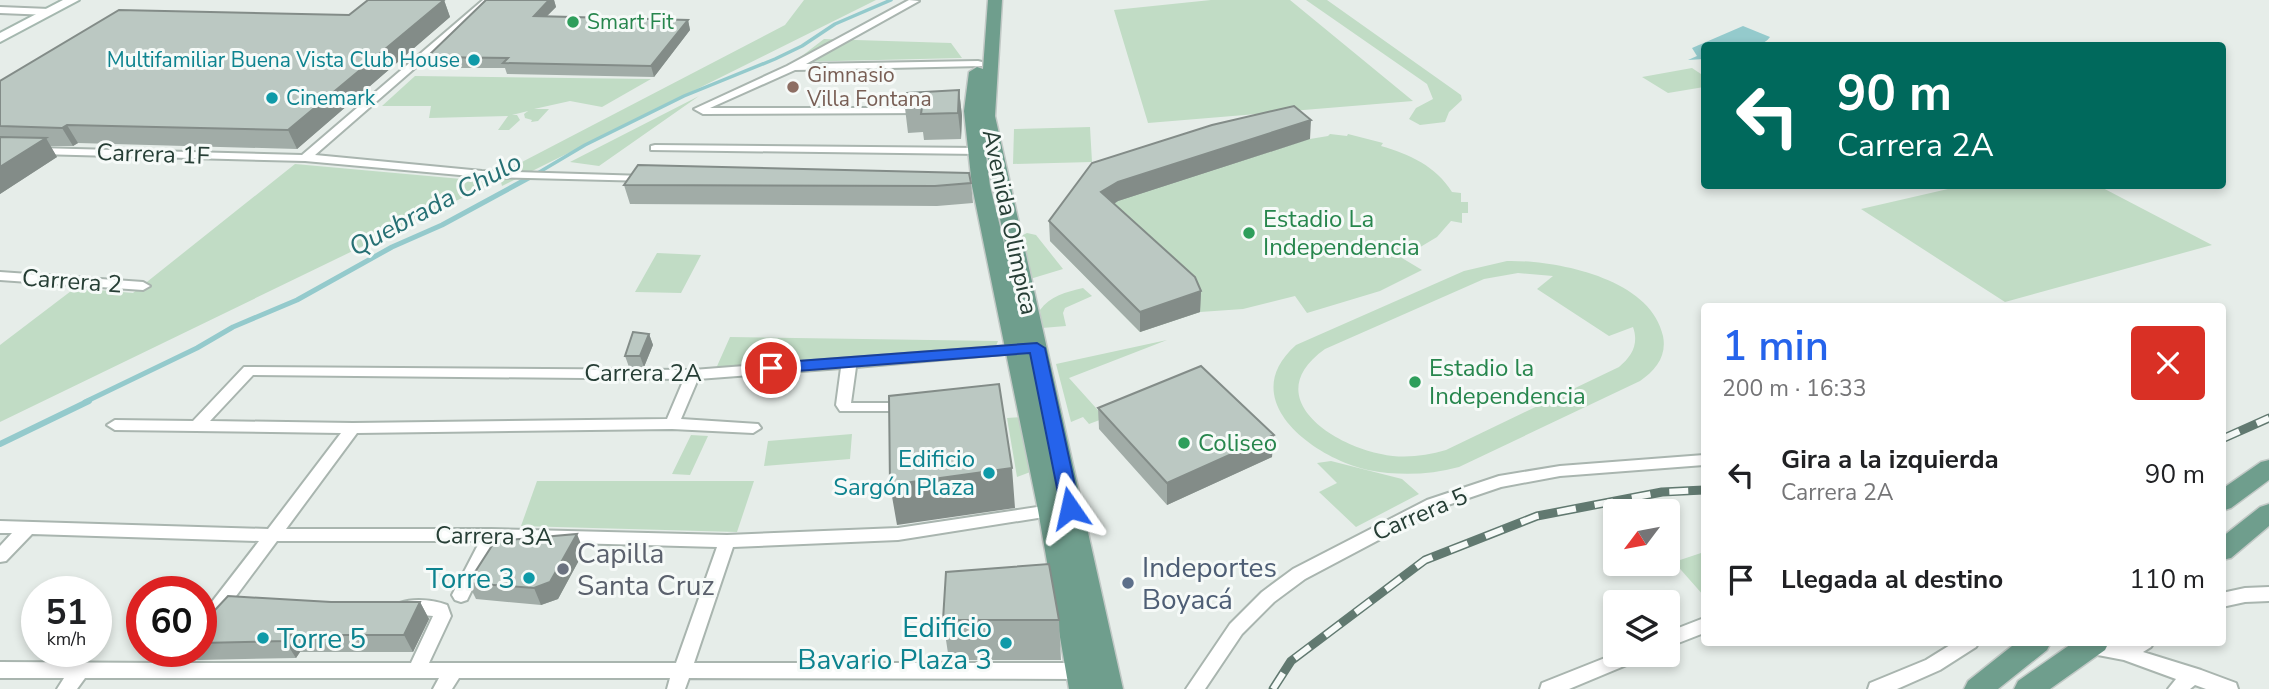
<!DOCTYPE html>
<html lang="es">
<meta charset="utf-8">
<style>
body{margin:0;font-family:"Nunito Sans",sans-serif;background:#f6f6f6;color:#202124;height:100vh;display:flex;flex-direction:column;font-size:26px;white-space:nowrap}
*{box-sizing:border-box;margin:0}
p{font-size:23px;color:#757577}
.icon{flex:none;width:38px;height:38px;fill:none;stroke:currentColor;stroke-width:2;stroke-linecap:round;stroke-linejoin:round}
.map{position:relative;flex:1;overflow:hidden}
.drawer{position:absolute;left:1701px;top:303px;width:525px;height:343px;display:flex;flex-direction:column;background:#fff;border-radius:7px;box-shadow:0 4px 10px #0003}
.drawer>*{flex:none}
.hud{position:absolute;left:1701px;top:42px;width:525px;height:147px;border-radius:7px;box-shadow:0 4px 10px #0003;background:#00695c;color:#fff;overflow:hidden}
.needle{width:46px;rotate:238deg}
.buttons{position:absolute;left:1603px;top:499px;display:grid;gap:14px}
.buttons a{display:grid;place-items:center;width:77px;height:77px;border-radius:7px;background:#fff;box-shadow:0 4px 10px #0003;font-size:35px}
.speed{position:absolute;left:21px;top:576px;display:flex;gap:14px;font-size:35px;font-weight:700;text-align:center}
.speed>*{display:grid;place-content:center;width:91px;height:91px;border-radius:50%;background:#fff;box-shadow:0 4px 10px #0003;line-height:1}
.speed small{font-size:18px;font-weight:400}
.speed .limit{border:10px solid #d22;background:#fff;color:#111}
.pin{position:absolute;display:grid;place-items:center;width:60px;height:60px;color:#fff;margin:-30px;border:4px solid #fff;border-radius:50%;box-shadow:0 2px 7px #0007}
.me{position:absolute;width:77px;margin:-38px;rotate:349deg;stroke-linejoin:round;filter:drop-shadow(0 0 5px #0008)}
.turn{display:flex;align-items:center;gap:24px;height:147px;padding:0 21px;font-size:32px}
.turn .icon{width:91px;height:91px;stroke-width:2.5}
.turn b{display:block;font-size:49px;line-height:60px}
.round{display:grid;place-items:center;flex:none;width:74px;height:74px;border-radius:7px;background:#f6f6f6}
.headline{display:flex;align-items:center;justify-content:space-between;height:119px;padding:0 21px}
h1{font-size:42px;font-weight:600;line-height:52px;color:#2563eb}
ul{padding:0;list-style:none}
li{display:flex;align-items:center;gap:21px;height:105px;padding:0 21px}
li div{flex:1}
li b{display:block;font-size:26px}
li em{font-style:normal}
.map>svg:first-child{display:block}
</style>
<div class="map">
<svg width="2269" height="689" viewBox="0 0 2269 689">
<rect width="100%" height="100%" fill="#e6ede9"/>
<path fill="#c1dcc5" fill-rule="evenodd" d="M804 0H876L502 186 499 174 785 25Z
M1211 0H1290L1413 101 1148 123 1114 10Z
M1306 0H1327L1461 95 1462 100 1449 112 1445 122 1420 125 1409 119 1416 108 1433 99 1427 84Z
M824 39 951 43 962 58 794 62Z
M1692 68 1704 76V87L1668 93 1642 77Z
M415 76 651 79 602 107 570 101 534 109H549L538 121 531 122 532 120 525 118 524 114 528 111 512 115H517L520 120 509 130H498L508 116 429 118 431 106H382Z
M699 96 599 166 570 162Z
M1293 125 1310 139 1328 136 1330 134 1347 136 1348 134 1383 143 1381 146C1409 154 1436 166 1452 192L1461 193V202H1468V213H1462V223L1451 221 1437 237 1402 258 1422 270 1380 291 1307 313 1295 296 1243 309 1200 312 1140 332 1050 241 1093 182Z
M1090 127 1092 162 1013 164 1014 129Z
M295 164 495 182 0 422V345L75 288 133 293Z
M1961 186H2099L2212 245 2005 302 1861 209Z
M1027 233 1036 235 1063 269 1030 279 1021 236Z
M657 253 701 255 681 293 635 292Z
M1507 261C1555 260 1651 278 1663 336 1667 356 1656 370 1640 381L1459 467C1429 475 1399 476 1368 470 1314 458 1234 400 1296 345L1464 271ZM1518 273 1553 276 1537 289 1609 336 1633 327C1639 344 1632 356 1619 367L1446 450C1425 456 1403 459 1381 454 1330 444 1259 396 1325 349L1484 279Z
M1083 288 1092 296 1065 308 1063 313 1066 326 1042 328 1040 310C1050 296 1066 292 1083 288Z
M730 337 998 341 996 346 714 373Z
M1167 340 1069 378 1105 418 1089 424 1083 417 1071 422 1056 364Z
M1023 417 1033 471 1017 477 1007 418Z
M852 434 850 459 764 466 768 441Z
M691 435 708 436 690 475 672 474Z
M1331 461 1402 479 1419 494 1356 527 1319 492 1337 483 1317 463Z
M537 481H754L737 532 521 526Z
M1704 552V596L1674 562Z"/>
<path fill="#94cacc" d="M1743 26 1770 37C1759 53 1722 46 1704 46V59L1688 60 1697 56 1692 48Z"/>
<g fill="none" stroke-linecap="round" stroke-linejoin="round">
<path stroke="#94cacc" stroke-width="3.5" d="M531 177 585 145 684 96 775 59 802 46 835 24 891 0"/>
<path stroke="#94cacc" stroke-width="5" d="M85 402 197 348 233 327 297 300 392 247 442 225 534 175"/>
<path stroke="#94cacc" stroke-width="6" d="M0 444 89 401"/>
<g stroke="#a9b5af" stroke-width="4">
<path id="street" d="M483 0H493L315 155 482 171 645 176 649 177V181L482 177 305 161 0 153V147L302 155Z
M909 0 919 1 806 64 978 61 982 62V66L795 70 710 108H922L926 109V113L703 114 694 109 787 66Z
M0 7 49 9 54 12 49 15 0 13Z
M655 145 979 148 985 151 979 154 651 150V146Z
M0 272 143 282 150 286 143 290 0 280Z
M1022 345 1027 346 1029 349 1027 352 856 367 851 403H913L915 406 913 409 908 411H840L836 405 841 368 698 379 681 419 758 424 761 428 753 433 672 429 357 433 286 529H491L727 535 898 528 1057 504 1063 506 1065 510 1063 514 898 540 733 547 694 663H1080L1087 666 1089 671 1087 676 1080 679 689 678 685 689H667L670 678H459L452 689H433L439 678H85L77 689H57L64 678H0V662L167 663 176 651H195L188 663H411L433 616 400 613 397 608 400 603C414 598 433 600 447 605L451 616 429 663H676L717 547 496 541 467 600 461 602 455 600 452 595 480 541H277L207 635 201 637V616L259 541 32 534 6 561 0 562V546L12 533H0V521L268 529 341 433 115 430 107 425 115 420 193 421 244 367 693 370ZM253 375 684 379 667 419 353 423 210 421Z
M1704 455V465L1560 476 1501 487 1439 508 1305 579 1274 602 1242 634 1205 689H1186L1230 624 1262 592 1293 569 1427 500 1499 476 1560 466Z
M2269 587V601L2245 602 2222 607V593L2245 588Z
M1704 618V633L1668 647V632Z
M1955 642H1979L1976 647 1940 670 1897 689H1868L1870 683 1926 660Z
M2081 642 2123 645 2129 642H2154L2151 647 2143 652 2201 670 2236 683 2238 689H2206L2195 685 2190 689H2168L2176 679 2124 660 2082 652 2079 647Z
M1615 654H1643L1641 659 1569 689H1540L1542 683Z"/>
</g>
<g stroke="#a5b8af" stroke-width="4">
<path id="secondary" d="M63 0H79L0 42V33Z"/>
</g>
<g stroke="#c2c9c6" stroke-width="3">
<path id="primary" d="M988 0H1002L995 116 1123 689H1069L1038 510 972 186 964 111 969 72 977 67 983 69ZM984 140 1009 263 990 186Z
M2269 460V480L2231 508 2222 511V489L2261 462Z
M2269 504V526L2231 558 2222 560V537L2260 507Z
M2017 642H2051L2047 650 1998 689H1964L1968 681Z
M2074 642H2109L2105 650 2050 689H2014L2018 681Z"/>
</g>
<use href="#street" fill="#fff" fill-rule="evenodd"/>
<use href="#secondary" fill="#fff" fill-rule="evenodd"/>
<use href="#primary" fill="#6f9e8d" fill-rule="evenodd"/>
<g stroke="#617970" stroke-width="9">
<path id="rail" d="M2222 439 2269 418
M1273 689 1291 661 1425 560 1537 516 1662 492 1704 490"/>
</g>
<use href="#rail" stroke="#f6faf8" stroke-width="6" stroke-dasharray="19" stroke-linecap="butt"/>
</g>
<path fill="#a1aca7" d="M444 0 450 17 297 149 78 143 73 146H50L57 157 0 194V81Z
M486 0H554L556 7 547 16 688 20 690 30 654 77 507 74 505 68H431L427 57Z
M959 90 962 116 961 139 924 140 923 132 908 133 905 108Z
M1310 139 1118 201 1114 204 1201 291 1200 312 1140 332 1050 241 1049 221Z
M971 183 973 203 937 206 630 204 624 185Z
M649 334 653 345 644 367H629L625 356Z
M1098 408 1272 457 1167 505 1099 429Z
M584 551 558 599 541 605 476 599 468 583Z
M331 602H420L429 619 413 652H300L296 658 197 660 190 651H201V625Z
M943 620H1059L1061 660H949Z"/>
<path fill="#838c88" d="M444 0 450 17 297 149 288 130Z
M549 0H554L556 7 537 26 534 16Z
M688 20 690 30 654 77 651 66Z
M959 90 962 116 961 139 958 113Z
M1311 120 1310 139 1118 201 1102 211 1101 192 1118 182Z
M67 125 78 143 73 146 62 128Z
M46 138 57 157 0 194V167Z
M1201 291 1200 312 1140 332V312Z
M649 334 653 345 644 367 640 356Z
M1274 435 1272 457 1167 505V483Z
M1012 468 1015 508 897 525 890 485Z
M577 534 584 551 558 599 541 605 534 588Z
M420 602 429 619 413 652 404 635Z
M289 635 300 652 296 658 285 641Z"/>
<path fill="#bbc8c2" stroke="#838c88" stroke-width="2" d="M368 0H444L288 130 67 125 62 128 0 126V81L119 10 349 15Z
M486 0H549L534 16 688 20 651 66 503 63 508 58 427 57Z
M959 90 958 113 921 114 922 107 905 108 907 93Z
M1294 106 1311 120 1118 182 1101 192 1195 277 1201 291 1140 312 1049 221 1092 163 1212 125Z
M0 137 46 138 0 167Z
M638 165 969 173 971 183 935 186 624 185Z
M633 332 649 334 640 356H625Z
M1201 366 1274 435 1167 483 1098 408Z
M999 384 1012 468 890 485 889 396Z
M577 534 550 582 534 588 468 583 495 541Z
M1049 564 1059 620H943L946 572Z
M228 596 331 602H420L404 635H289L285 641 201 643V625Z"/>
<path fill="#2563eb" stroke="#184099" stroke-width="2" d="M1037 343 1045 348 1080 508 1077 513H1064L1061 508 1030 353 771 373 763 368 771 363Z"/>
<g fill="#2e9e5b" stroke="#f6faf8" stroke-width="2.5">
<circle cx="573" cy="22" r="7"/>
<circle cx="1249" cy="233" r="7"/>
<circle cx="1415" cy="382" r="7"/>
<circle cx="1184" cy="443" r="7"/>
</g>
<g fill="#0f9aa8" stroke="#f6faf8" stroke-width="2.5">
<circle cx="474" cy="60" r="7"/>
<circle cx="272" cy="98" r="7"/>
<circle cx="989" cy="473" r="7"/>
<circle cx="529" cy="578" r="7"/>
<circle cx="263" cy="638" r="7"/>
<circle cx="1006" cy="643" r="7"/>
</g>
<circle fill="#8d6e63" stroke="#f6faf8" stroke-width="2.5" cx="793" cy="87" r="7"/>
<circle fill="#6b7280" stroke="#f6faf8" stroke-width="2.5" cx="563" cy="569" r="7"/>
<circle fill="#5c6f8a" stroke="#f6faf8" stroke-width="2.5" cx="1128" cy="583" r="7"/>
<g text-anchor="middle" stroke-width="6" stroke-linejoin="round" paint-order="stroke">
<g font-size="21" fill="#27864d" stroke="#f6faf8" text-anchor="start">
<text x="587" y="29">Smart Fit</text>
</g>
<g font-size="21" fill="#0d838f" stroke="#f6faf8" text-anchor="end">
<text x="460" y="67">Multifamiliar Buena Vista Club House</text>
<text x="286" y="105" text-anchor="start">Cinemark</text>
</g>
<g font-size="21" fill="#785e54" stroke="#f6faf8" text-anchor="start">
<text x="807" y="82">Gimnasio<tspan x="807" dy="24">Villa Fontana</tspan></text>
</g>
<g font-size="24" fill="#263e35" stroke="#f6faf8">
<text transform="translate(153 154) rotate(2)" y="8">Carrera 1F</text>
<text transform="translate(1010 222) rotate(78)" y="8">Avenida Olimpica</text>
<text transform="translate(72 281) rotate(4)" y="8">Carrera 2</text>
<text x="643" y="381">Carrera 2A</text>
<text transform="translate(1420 514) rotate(-23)" y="8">Carrera 5</text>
<text transform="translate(494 536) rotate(1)" y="8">Carrera 3A</text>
</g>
<g font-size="24" fill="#27864d" stroke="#f6faf8" text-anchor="start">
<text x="1263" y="227">Estadio La<tspan x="1263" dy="28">Independencia</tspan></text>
<text x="1429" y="376">Estadio la<tspan x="1429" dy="28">Independencia</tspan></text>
<text x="1198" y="451">Coliseo</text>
</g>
<g font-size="24" fill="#0d838f" stroke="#f6faf8" text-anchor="end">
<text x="975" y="467">Edificio<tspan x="975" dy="28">Sargón Plaza</tspan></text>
</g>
<g font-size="26" font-style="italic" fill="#267074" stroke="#f6faf8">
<text transform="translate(435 204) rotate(-28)" y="9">Quebrada Chulo</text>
</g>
<g font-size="28" fill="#5b616d" stroke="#f6faf8" text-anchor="start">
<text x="577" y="563">Capilla<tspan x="577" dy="32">Santa Cruz</tspan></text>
</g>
<g font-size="28" fill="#4e5e75" stroke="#f6faf8" text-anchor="start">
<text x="1142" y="577">Indeportes<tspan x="1142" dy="32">Boyacá</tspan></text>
</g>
<g font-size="28" fill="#0d838f" stroke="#f6faf8" text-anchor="end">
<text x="515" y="588">Torre 3</text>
<text x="992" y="637">Edificio<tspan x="992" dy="32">Bavario Plaza 3</tspan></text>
<text x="277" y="648" text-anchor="start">Torre 5</text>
</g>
</g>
</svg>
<div class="buttons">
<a><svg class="needle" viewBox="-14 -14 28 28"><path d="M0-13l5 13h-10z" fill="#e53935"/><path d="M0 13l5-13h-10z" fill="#757577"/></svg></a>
<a><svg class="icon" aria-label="layers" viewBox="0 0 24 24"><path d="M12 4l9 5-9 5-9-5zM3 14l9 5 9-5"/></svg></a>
</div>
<div class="speed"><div>51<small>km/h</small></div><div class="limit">60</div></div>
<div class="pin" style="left:771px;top:368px;background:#d93025"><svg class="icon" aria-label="arrive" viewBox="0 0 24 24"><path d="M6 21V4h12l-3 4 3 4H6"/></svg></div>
<svg class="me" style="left:1070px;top:508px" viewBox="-20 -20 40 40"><path d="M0-17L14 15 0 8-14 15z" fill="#2563eb" stroke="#fff" stroke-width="4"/></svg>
<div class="hud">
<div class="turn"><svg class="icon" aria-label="left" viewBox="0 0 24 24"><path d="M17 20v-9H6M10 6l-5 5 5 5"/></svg><div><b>90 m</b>Carrera 2A</div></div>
</div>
<section class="drawer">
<div class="headline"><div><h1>1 min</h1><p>200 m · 16:33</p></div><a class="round" style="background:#d93025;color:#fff"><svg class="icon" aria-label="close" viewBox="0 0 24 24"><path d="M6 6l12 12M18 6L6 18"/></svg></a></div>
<ul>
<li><svg class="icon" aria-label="left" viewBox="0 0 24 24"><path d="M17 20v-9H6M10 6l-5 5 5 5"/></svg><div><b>Gira a la izquierda</b><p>Carrera 2A</p></div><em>90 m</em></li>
<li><svg class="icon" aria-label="arrive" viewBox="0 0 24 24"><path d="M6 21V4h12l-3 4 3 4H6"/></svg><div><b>Llegada al destino</b></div><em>110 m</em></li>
</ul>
</section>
</div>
